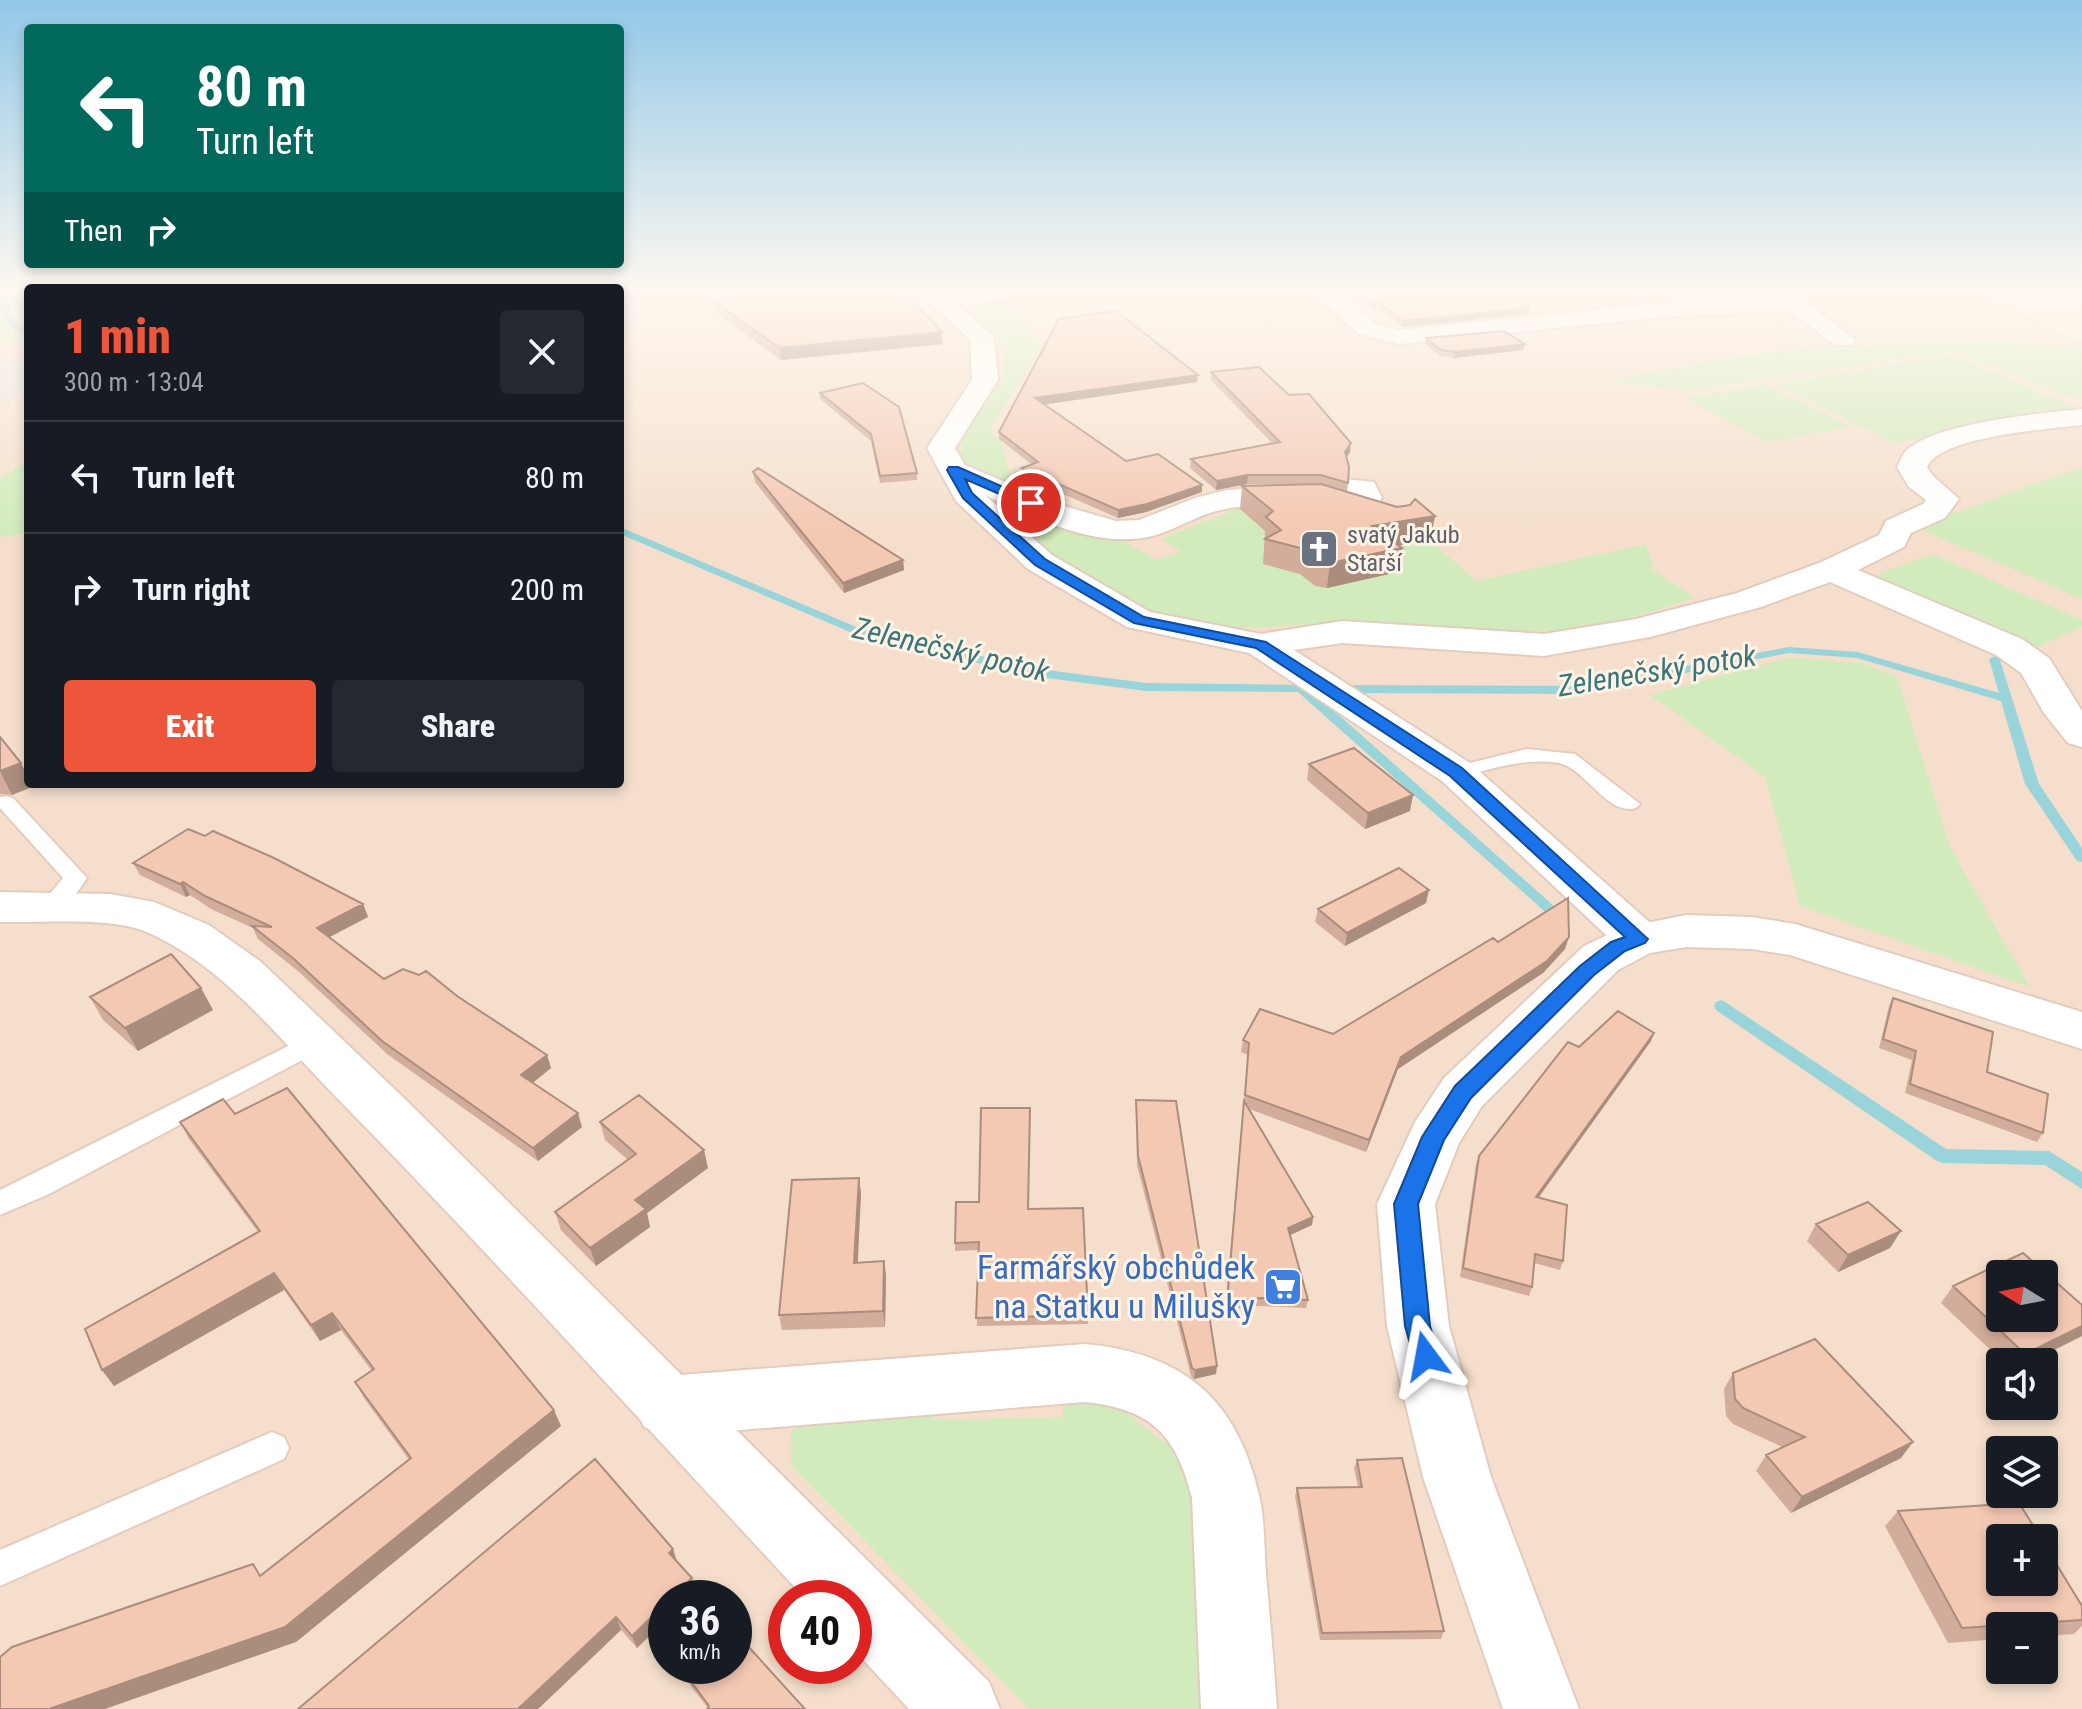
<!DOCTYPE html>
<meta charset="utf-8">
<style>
body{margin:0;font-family:"Roboto Condensed",sans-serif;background:#242831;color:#f1f3f6;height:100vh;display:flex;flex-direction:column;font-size:30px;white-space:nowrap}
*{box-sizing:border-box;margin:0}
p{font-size:26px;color:#9ea1a6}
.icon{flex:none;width:44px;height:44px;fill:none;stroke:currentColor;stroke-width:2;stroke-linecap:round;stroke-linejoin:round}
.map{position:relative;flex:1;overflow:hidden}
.side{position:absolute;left:24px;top:284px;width:600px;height:504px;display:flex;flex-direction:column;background:#171b24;border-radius:8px;box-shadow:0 4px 12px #0003}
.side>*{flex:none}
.top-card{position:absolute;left:24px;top:24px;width:600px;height:244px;border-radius:8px;box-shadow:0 4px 12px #0003;background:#00695c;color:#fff;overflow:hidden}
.needle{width:52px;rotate:280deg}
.tools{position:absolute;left:1986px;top:1260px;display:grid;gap:16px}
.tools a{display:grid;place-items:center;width:72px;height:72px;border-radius:8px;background:#171b24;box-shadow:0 4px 12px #0003;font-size:40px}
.speed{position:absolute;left:648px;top:1580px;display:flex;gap:16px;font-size:40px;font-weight:700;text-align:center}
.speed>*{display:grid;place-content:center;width:104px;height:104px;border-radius:50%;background:#171b24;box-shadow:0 4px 12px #0003;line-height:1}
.speed small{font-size:20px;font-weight:400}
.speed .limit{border:12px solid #d22;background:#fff;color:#111}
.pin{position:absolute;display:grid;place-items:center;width:68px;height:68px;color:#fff;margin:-34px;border:4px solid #fff;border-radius:50%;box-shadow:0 2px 8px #0007}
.me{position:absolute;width:88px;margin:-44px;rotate:347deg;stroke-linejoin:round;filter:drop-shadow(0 0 6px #0008)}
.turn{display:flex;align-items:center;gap:28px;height:168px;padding:0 40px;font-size:36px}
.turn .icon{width:104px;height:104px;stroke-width:2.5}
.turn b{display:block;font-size:56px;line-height:68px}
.then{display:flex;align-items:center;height:76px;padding:0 40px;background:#0003;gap:16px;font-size:30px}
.round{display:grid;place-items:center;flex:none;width:84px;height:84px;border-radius:8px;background:#242831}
.summary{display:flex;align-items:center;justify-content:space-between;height:136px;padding:0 40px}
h1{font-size:48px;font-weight:800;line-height:60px;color:#ee563b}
.action{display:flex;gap:16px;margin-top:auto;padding:16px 40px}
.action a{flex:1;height:92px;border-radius:8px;background:#ee563b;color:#fff;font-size:32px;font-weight:800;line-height:92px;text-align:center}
.action a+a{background:#242831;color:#f1f3f6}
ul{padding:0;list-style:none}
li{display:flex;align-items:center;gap:24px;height:112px;padding:0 40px;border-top:2px solid #363941}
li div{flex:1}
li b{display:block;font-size:30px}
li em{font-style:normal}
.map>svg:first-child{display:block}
</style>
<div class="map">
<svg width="2082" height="1709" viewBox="0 0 2082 1709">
<rect width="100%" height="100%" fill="#fdefdd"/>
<path fill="#f5dfcc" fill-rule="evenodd" d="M620 291H1977L2082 341V348L2008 342 1892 343 1764 352 1610 381 1685 391 1954 351 2069 397 2082 398V1709H0V344L28 341V784H620ZM2000 1274H2044V1318H2000ZM2000 1362H2044V1406H2000ZM2000 1450H2044V1494H2000ZM2000 1538H2044V1582H2000ZM666 1598H734V1666H666ZM786 1598H854V1666H786ZM2000 1626H2044V1670H2000Z"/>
<path fill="#ebe1da" d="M12 359 28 361V393L0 403V363Z"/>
<path fill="#d2ebbc" d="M0 291H28V341L0 344Z
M995 294 1014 305 1042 347 989 431 1002 442 1010 475 1156 560 1181 552 1162 539 1254 502 1400 545 1430 540 1476 581 1646 544 1654 571 1695 598 1617 622 1576 629 1528 632 1338 623 1215 630 1155 616 1040 549 976 491 960 450 968 427 1003 380 1006 351 997 337 960 312 975 300Z
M2008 342 2082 348V398L2069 397 1954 351 1685 391 1606 381 1764 352 1892 343Z
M1953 355 2081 410 1894 443 1775 384Z
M1765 385 1852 427 1767 442 1686 398Z
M28 461V533L0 537V478Z
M2082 467V599L1915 527Z
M1932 554 2082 620V627L2030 650 1873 576Z
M1789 657 1863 663 1897 677 1950 847 2030 987 1800 906 1765 777 1650 695Z
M1064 1394 1126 1413 1168 1445 1196 1484 1216 1709H1029L791 1465V1434L802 1408 931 1397 935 1420 1063 1417Z"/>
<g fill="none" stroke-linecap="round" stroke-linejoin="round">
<path fill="#98d4d9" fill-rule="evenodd" d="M21 291 28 292 8 310 18 324 28 331V336L12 328 0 310Z
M620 527 861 629 1039 669 1146 683 1305 685 1564 915 1562 918H1552L1298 692 1146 691 1039 677 857 635 620 534Z
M1789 647 1858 652 1999 693 1989 659 1995 656 1999 657 2039 784 2082 848V862L2077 861 2025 784 2001 701 1857 658 1789 653 1576 694 1337 693 1331 689 1337 685 1576 686Z
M1722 1000 1946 1149 2049 1151 2082 1172V1189L2045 1165 1943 1163 1937 1161 1716 1010 1714 1006 1716 1002Z"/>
<g stroke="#e3ccbd" stroke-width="4">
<path id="service" d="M1527 749 1575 754 1640 804 1636 808C1607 816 1586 769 1559 763 1524 757 1489 770 1456 778L1446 772 1449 768Z
M6 796 13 798 87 878C77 893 62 917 43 911L40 906 63 878 0 808V797Z
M314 1033 323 1035 327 1042 323 1049 49 1194 0 1215V1190Z
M272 1432 284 1437 289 1448 284 1459 0 1586V1550Z"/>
</g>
<g stroke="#e3ccbd" stroke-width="4">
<path id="minor" d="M915 291H1021L1018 296 1010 298 955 303 994 337 998 380 955 448 965 465 1057 504 1116 521 1139 520 1195 498 1227 490 1269 487 1311 489 1345 479 1374 482 1382 498C1372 512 1362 518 1345 514L1341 507 1349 497 1320 505 1311 503C1283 510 1253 503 1225 509 1201 513 1179 528 1156 535 1098 551 1037 519 985 495L1052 555 1150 612 1261 634 1342 621 1544 634 1636 619 1737 593 1819 563 1879 535 1886 521 1923 504 1926 500 1909 487 1897 467C1900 462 1902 455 1906 451 1933 423 2042 413 2082 409V425C2050 429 1940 436 1927 467L1932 475 1959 499 1945 518 1911 533 1904 547 1858 570 2022 639 2049 658 2082 711V747L2068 743 2044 713 2021 673 1996 655 1830 582 1761 607 1650 637 1544 656 1342 643 1294 650 1470 763 1656 928 1663 939 1656 950 1639 955 1622 950 1442 781 1249 653 1127 627 1028 569 956 501 927 448 972 380 970 339Z
M1311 291H1335L1377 324 1399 330 1673 302 1773 299 1766 291H1791L1856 340 1853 345H1835L1791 312 1673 316 1399 344 1359 334Z
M1085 1344C1183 1353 1237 1399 1259 1495 1265 1520 1264 1549 1266 1574 1270 1619 1274 1664 1277 1709H1201L1192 1498C1176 1434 1151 1409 1085 1402L667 1436 644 1427 635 1406 644 1385 667 1376Z"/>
</g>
<g stroke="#e3ccbd" stroke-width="4">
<path id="tertiary" d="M0 892 111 894 154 902 209 925 261 962 408 1102 989 1682 1000 1709H909L854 1650V1598H805C650 1432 498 1262 339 1100 281 1041 222 963 144 931 109 917 39 923 0 922Z
M1686 915 1752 917 1795 924 2082 1012V1049L1790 955 1752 949 1686 947 1650 953 1618 970 1482 1106 1459 1143 1435 1204 1449 1326 1491 1477 1579 1709H1503L1423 1477 1387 1326 1377 1204 1415 1122 1444 1078 1584 946 1622 928Z"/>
</g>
<use href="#service" fill="#fff" fill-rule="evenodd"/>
<use href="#minor" fill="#fff" fill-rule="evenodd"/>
<use href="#tertiary" fill="#fff" fill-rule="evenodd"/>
</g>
<path fill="#d2ad9b" d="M1350 291H1502L1529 314 1402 327 1377 308H1372Z
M715 302 943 344 781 360 717 314Z
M1059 319 1198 375 1197 382 1044 404 1126 461 1202 492 1146 512 1118 518 1022 476V468L1031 464 999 439V432Z
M1426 338 1523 350 1454 358 1440 356 1425 344Z
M1211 372 1350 452 1347 457 1348 483 1347 492 1397 507 1435 516 1430 540 1399 545 1398 572 1327 588 1315 586 1300 574 1263 564 1265 531 1240 509 1242 486 1321 484H1247L1216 490 1190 468 1191 459 1272 443 1211 380Z
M863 383 917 473V480L880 483 871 441 820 399V393Z
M753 472 903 560 904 570 844 593 755 482Z
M0 737 28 784H32L34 786 12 795 0 794Z
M1309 764 1410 811 1365 829 1307 780Z
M133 863 363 904 368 917 329 937 384 979 457 996 547 1055 551 1068 533 1083 582 1127 538 1161 387 1054 299 972 258 939 253 928 211 909 190 895 186 897 140 875Z
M1426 903 1345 946 1315 922 1318 909Z
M1498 942 1565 949 1543 973 1398 1069 1366 1152 1249 1109 1313 1217 1312 1225 1290 1235 1308 1300 1306 1308 1259 1306 1225 1310 1248 1055 1241 1052 1243 1040 1333 1034Z
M201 988 213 1010 138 1051 103 1020 90 997Z
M1893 998 1987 1072 2043 1133 2037 1142 1905 1093 1912 1060 1879 1048 1889 1006Z
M1651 1041 1539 1197 1563 1261 1560 1270 1534 1263 1532 1287 1529 1296 1460 1277 1476 1164 1479 1156 1579 1047Z
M1136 1100 1216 1374 1194 1379 1191 1376 1137 1165Z
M235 1114 561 1426 296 1642 261 1575 409 1460 364 1398 355 1382 372 1371 341 1330 320 1341 284 1290 114 1386 102 1370 258 1232 189 1139 180 1122Z
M600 1122 708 1168 647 1213 650 1227 596 1266 561 1230 555 1212 628 1160 605 1140Z
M859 1178 861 1194 857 1263 884 1261 886 1276 885 1327 782 1330 779 1315Z
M1028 1209 1088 1315V1324L977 1326 978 1250 955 1251V1243Z
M1816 1224 1890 1248 1838 1272 1807 1241Z
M1953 1286 2082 1305V1336L2030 1362H2003L1941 1303Z
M1733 1373 1901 1458 1791 1513 1756 1471 1766 1455 1782 1447 1733 1424 1726 1416 1724 1389Z
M1357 1460 1444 1631 1441 1639 1320 1640 1295 1496 1297 1488 1358 1487 1354 1468Z
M1898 1511 2082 1606V1626L2074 1634 2044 1636V1626H2000V1639L1948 1643 1885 1526Z
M673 1549 677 1562 696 1591 689 1598H666L637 1648 621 1630 538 1709Z
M687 1676 805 1709 708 1708 690 1685Z"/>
<path fill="#ab8d7e" d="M1373 302H1378L1377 308H1372Z
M1530 308 1529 314 1402 327 1403 321Z
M942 332 943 344 781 360 780 348Z
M1525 344 1523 350 1454 358 1455 352Z
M1198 375 1197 382 1035 406V398Z
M1351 443 1350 452 1344 461 1345 452Z
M1248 475 1247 484 1216 490 1217 481Z
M1202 485V492L1146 512 1118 518V510Z
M1435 516 1430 540 1368 551 1372 526Z
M1402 548 1398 572 1327 588 1330 563Z
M903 560 904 570 844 593 843 583Z
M21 763 28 776V784H32L34 786 12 795 0 771Z
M1413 795 1410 811 1365 829 1368 813Z
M183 882 190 895 186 897 180 884Z
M1429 890 1426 903 1345 946 1347 933Z
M363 904 368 917 322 941 317 928Z
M1569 937 1565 949 1543 973 1398 1069 1366 1152 1369 1140 1401 1057Z
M201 988 213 1010 138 1051 125 1028Z
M1654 1033 1651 1041 1533 1205 1536 1197Z
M547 1055 551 1068 526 1088 521 1075Z
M578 1113 582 1127 538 1161 533 1148Z
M704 1150 708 1168 647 1213 650 1227 596 1266 590 1248 635 1200Z
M859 1178 861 1194 857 1279 854 1263Z
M1313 1217 1312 1225 1286 1237 1288 1228Z
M1901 1231 1890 1248 1838 1272 1848 1255Z
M884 1261 886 1276 885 1327 883 1311Z
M274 1273 284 1290 114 1386 102 1370Z
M332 1313 341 1330 320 1341 311 1325Z
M2082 1326V1336L2030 1362H2019L2025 1354Z
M1217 1366 1216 1374 1194 1379 1195 1370Z
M554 1410 561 1426 296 1642 105 1709H49Z
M1913 1442 1901 1458 1791 1513 1802 1497Z
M673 1549 677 1562 669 1553Z
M692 1578 696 1591 689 1598H671Z
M666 1603V1620L637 1648 632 1636Z
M616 1617 621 1630 538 1709H518Z"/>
<path fill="#f4c9b4" stroke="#ab8d7e" stroke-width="2" fill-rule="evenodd" d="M745 291H903L942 332 780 348 715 302Z
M1358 291H1502L1530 308 1403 321 1378 302H1373Z
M1116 311 1198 375 1035 398 1126 461 1158 454 1202 485 1147 504 1118 510 1022 468 1038 462 999 432 1059 319Z
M1504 331 1525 344 1455 352 1441 350 1426 338Z
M1259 367 1289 395 1309 394 1351 443 1345 452 1349 467 1348 483 1321 475H1248L1217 481 1191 459 1280 442 1211 372Z
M863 383 899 407 917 473 880 476 871 434 820 393Z
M758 468 903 560 843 583 753 472Z
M1321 484 1397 507 1410 505 1415 499 1435 516 1372 526 1402 548 1330 563 1318 561 1304 549 1265 539 1281 530 1266 517 1273 511 1242 486Z
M0 737 21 763 0 771Z
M1354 748 1413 795 1368 813 1309 764Z
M188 829 205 836 213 831 274 858 363 904 317 928 384 979 403 969 419 975 426 971 457 996 547 1055 521 1075 578 1113 533 1148 382 1041 294 959 252 926 272 927 205 896 183 882 180 884 133 863Z
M1399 868 1429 890 1347 933 1318 909Z
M1568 898 1569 937 1547 961 1401 1057 1369 1140 1245 1095 1249 1043 1243 1040 1260 1009 1333 1034 1493 938 1498 942Z
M171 954 201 988 125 1028 90 997Z
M1893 998 1993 1032 1987 1072 2048 1094 2043 1133 1910 1084 1916 1051 1883 1039Z
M1618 1011 1654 1033 1536 1197 1567 1205 1563 1261 1535 1254 1532 1287 1463 1268 1479 1156 1568 1042 1579 1047Z
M287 1088 554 1410 285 1627 49 1709H0V1657L12 1647 253 1564 260 1576 411 1458 355 1382 374 1369 332 1313 311 1325 274 1273 102 1370 85 1329 260 1231 180 1122 223 1099 235 1114Z
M639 1095 704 1150 635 1200 646 1209 590 1248 555 1212 636 1154 600 1122Z
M1136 1100 1176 1101 1217 1366 1195 1370 1192 1368 1138 1156Z
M1244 1101 1313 1217 1288 1228 1308 1300 1261 1298 1227 1302Z
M981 1108H1030L1028 1209 1083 1208 1088 1315 976 1318 979 1242 955 1243 956 1202H979Z
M859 1178 854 1263 884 1261 883 1311 779 1315 792 1180Z
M1868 1202 1901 1231 1848 1255 1816 1224Z
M2023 1253 2082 1305V1326L2025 1354 1953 1286ZM2000 1274H2044V1318H2000Z
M1815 1339 1913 1442 1802 1497 1766 1455 1805 1437 1743 1408 1735 1399 1733 1373Z
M1402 1458 1444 1631 1322 1633 1297 1488 1362 1487 1357 1460Z
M595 1459 673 1549 669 1553 692 1578 671 1598H666V1603L632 1636 616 1617 518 1709H298Z
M2019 1503 2041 1538H2000V1582H2044V1544L2082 1606V1620L1962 1628 1898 1511Z
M736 1633 805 1709H707L709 1706 687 1676 699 1666H734V1634Z"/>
<linearGradient id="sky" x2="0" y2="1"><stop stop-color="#92c7e8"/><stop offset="0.55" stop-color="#fef8f0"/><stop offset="1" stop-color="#fef8f0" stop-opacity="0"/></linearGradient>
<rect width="2082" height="530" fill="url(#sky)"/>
<path fill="#1a73e8" stroke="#114b97" stroke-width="2" d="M949 467H958L1035 501V506H1027L965 479 972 493 1045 559 1144 617 1266 642 1462 768 1648 939 1645 943 1625 951 1594 975 1471 1098 1444 1140 1418 1204 1430 1326 1439 1356 1435 1365 1426 1368 1416 1365 1405 1326 1394 1204 1422 1137 1455 1086 1580 966 1611 942 1625 937 1450 776 1256 648 1134 623 1035 565 963 498 947 470Z"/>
<defs>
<g id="church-square" transform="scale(2)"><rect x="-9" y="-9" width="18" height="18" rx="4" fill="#6b7280" stroke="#fff3e5"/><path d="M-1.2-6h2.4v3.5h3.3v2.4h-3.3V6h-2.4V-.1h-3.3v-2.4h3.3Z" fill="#fff"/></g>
<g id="supermarket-square" transform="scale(2)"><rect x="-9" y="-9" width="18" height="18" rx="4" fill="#3f7fe0" stroke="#fff3e5"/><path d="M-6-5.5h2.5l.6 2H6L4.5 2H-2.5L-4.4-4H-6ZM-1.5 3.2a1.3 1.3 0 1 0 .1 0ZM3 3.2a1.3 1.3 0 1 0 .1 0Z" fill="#fff"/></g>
</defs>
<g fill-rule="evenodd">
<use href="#church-square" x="1319" y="549"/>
<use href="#supermarket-square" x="1283" y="1287"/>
</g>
<g text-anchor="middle" stroke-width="6" stroke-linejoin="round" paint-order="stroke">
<g font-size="24" fill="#5b616d" stroke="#fff3e5" text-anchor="start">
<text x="1347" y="543">svatý Jakub<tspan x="1347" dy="28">Starší</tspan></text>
</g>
<g font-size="30" font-style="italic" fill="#39757b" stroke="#fff3e5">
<text transform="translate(951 650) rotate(13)" y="10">Zelenečský potok</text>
<text transform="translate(1657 671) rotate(-9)" y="10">Zelenečský potok</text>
</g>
<g font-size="34" fill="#366cbe" stroke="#fff3e5" text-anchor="end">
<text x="1255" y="1279">Farmářský obchůdek<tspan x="1255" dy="39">na Statku u Milušky</tspan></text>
</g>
</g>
</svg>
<div class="tools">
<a><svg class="needle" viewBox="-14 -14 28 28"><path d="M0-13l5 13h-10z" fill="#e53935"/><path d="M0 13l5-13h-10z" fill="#9ea1a6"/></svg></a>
<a><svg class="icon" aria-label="sound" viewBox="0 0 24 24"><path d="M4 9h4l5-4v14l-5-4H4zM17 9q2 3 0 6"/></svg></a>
<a><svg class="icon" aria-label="layers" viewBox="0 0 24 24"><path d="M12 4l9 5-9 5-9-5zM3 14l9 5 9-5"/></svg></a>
<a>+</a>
<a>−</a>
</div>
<div class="speed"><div>36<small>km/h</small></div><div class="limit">40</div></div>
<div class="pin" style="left:1031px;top:503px;background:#d93025"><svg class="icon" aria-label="arrive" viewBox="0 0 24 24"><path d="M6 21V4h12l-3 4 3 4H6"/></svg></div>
<svg class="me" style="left:1426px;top:1356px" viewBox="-20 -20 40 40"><path d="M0-17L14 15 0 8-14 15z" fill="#1a73e8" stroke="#fff" stroke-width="4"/></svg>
<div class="top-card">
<div class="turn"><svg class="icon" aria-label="left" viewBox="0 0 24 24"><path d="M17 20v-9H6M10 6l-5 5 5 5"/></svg><div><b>80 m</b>Turn left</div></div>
<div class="then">Then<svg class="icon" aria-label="right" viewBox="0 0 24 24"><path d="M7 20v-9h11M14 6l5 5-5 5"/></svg></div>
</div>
<section class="side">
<div class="summary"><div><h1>1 min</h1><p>300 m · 13:04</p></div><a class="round"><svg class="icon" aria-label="close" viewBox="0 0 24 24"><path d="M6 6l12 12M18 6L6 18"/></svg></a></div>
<ul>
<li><svg class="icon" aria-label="left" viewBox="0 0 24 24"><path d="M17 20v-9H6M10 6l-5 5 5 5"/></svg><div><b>Turn left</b></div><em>80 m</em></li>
<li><svg class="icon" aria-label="right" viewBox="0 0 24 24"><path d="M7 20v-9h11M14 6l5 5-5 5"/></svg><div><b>Turn right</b></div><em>200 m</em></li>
</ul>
<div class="action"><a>Exit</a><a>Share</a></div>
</section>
</div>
